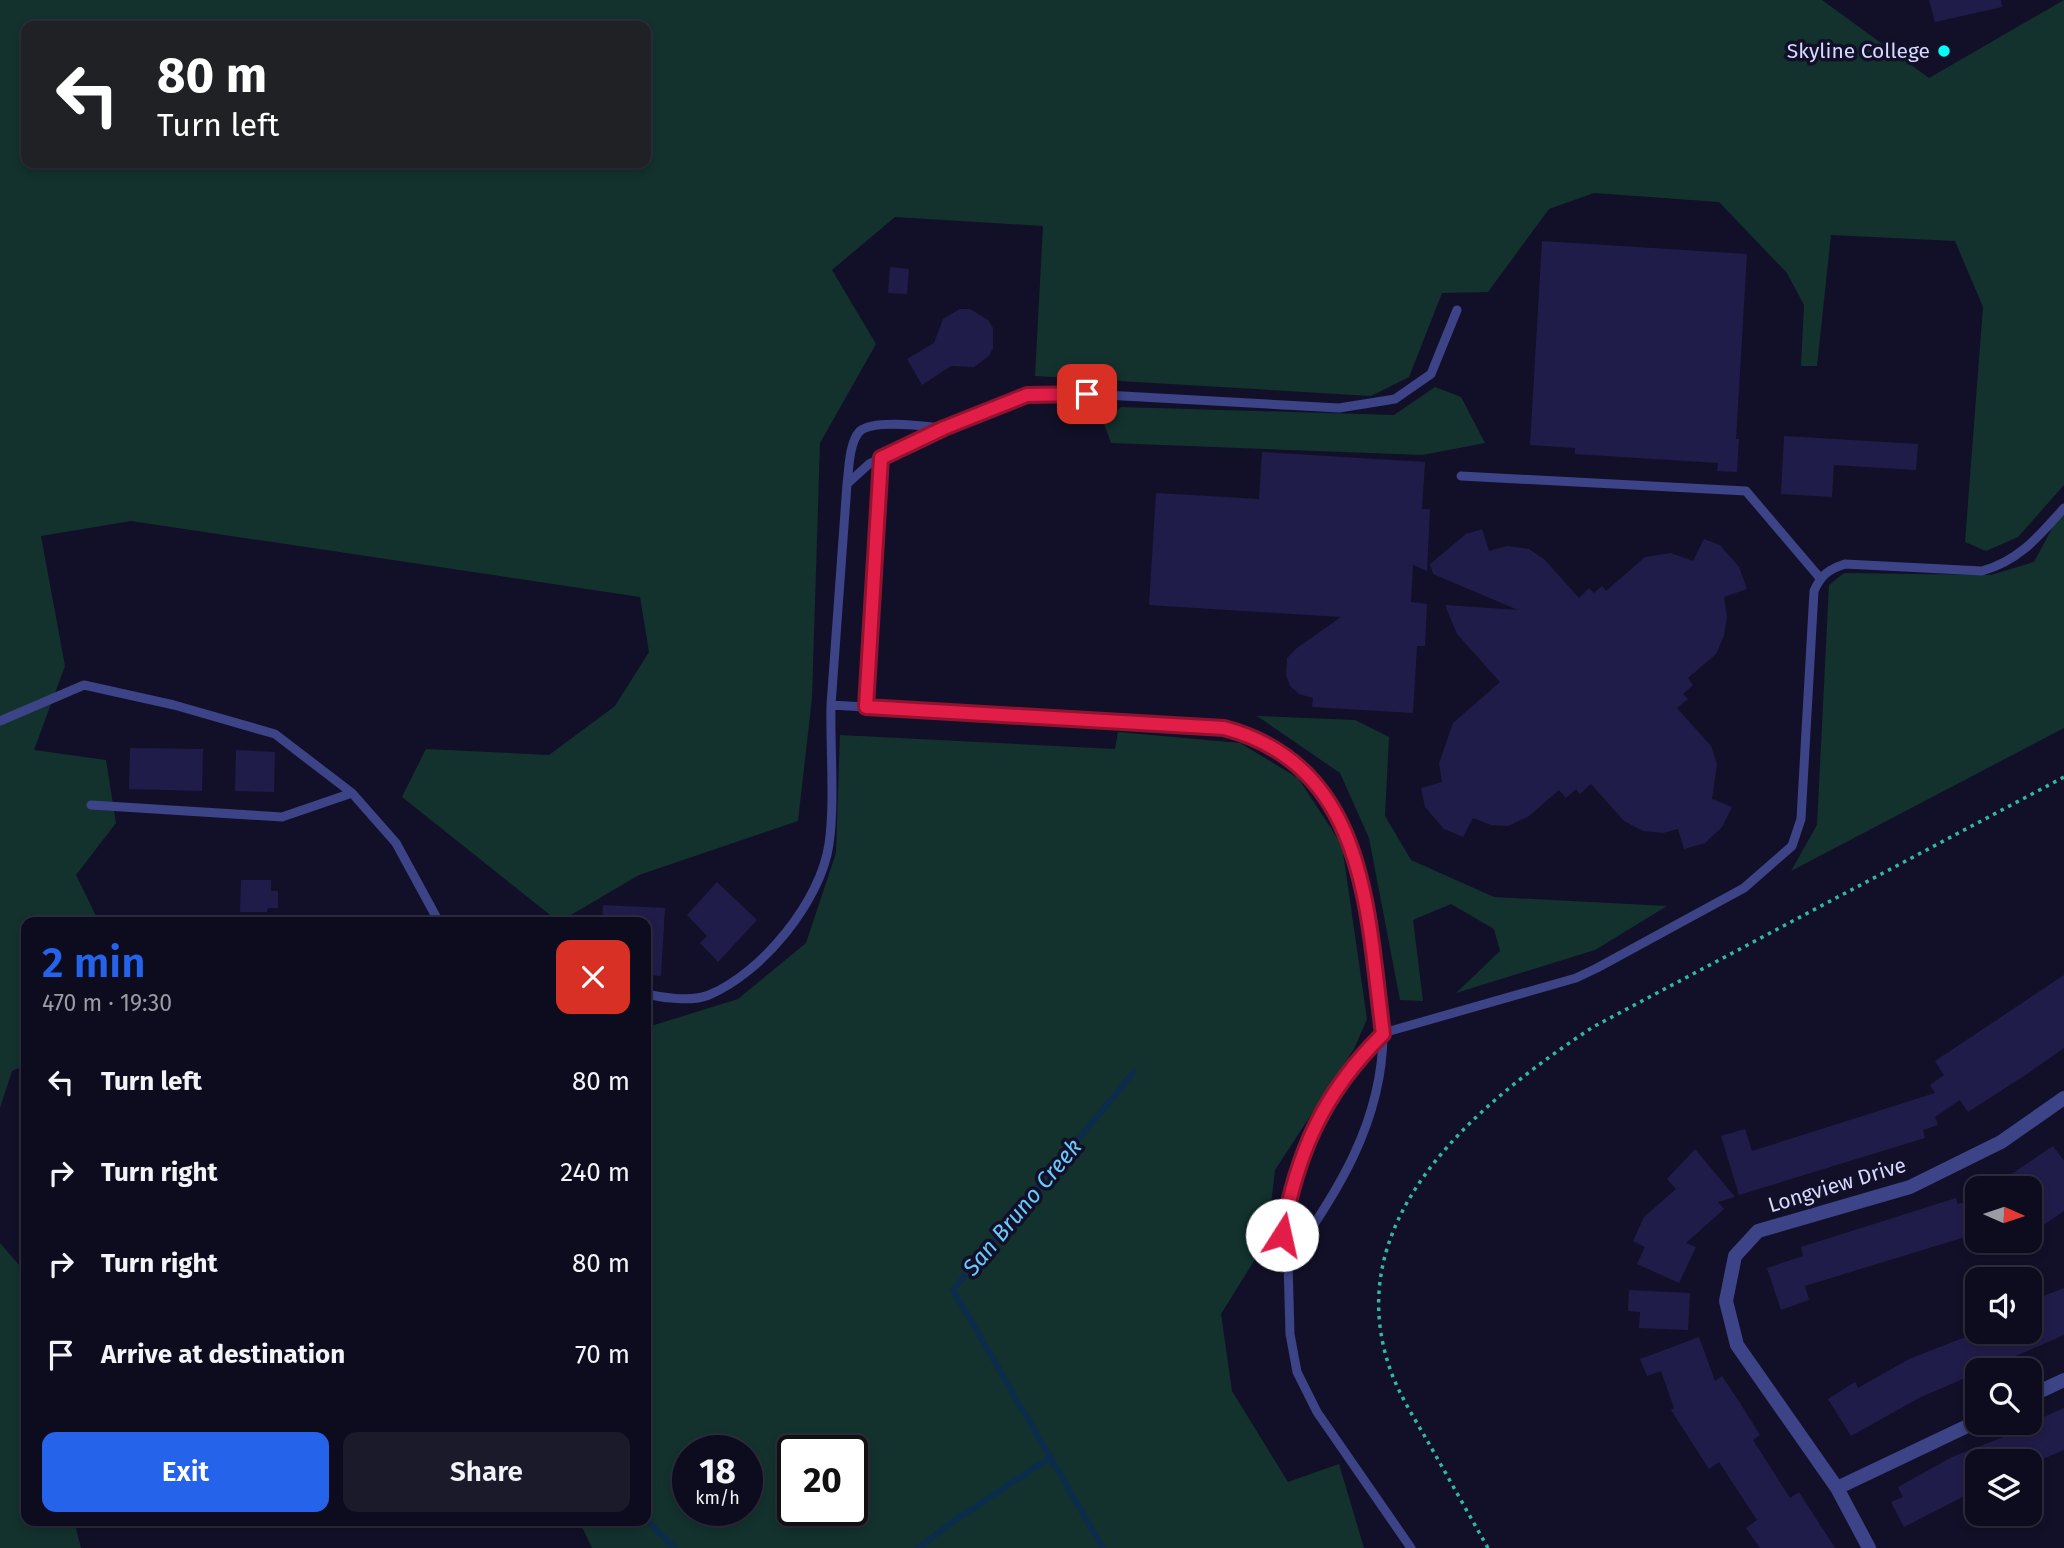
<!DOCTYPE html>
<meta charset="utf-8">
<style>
body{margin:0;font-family:"Fira Sans",sans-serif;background:#1b1a2b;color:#f1f3f6;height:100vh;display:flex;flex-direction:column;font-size:26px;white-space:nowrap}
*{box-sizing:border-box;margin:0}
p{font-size:23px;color:#9a9ba4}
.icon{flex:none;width:38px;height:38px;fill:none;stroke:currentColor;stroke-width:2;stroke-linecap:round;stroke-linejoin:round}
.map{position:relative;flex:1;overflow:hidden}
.panel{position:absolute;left:21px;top:917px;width:630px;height:609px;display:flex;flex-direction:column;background:#0d0c1e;border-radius:14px;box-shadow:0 4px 10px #0003,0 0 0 2px #2d2c3c}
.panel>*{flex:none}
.hud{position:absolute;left:21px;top:21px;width:630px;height:147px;border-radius:14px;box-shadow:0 4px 10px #0003,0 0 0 2px #2d2c3c;background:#202124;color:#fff;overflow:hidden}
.needle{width:46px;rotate:93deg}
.controls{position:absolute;left:1965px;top:1176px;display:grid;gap:14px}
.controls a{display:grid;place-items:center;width:77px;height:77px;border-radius:14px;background:#0d0c1e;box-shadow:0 4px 10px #0003,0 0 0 2px #2d2c3c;font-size:35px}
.speed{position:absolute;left:672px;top:1435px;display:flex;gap:14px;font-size:35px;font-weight:700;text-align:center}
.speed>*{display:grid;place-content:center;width:91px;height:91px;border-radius:50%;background:#0d0c1e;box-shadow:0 4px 10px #0003,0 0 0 2px #2d2c3c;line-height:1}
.speed small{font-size:18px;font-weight:400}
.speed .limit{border:4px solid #111;border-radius:10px;background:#fff;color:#111}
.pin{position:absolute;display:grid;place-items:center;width:60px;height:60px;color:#fff;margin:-30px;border-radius:14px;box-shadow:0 4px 10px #0006}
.me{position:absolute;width:77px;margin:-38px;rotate:10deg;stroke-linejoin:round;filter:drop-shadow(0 0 5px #0008)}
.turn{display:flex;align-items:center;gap:24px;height:147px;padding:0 21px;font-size:32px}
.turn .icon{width:91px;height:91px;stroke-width:2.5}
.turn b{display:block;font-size:49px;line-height:60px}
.round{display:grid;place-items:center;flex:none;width:74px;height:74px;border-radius:14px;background:#1b1a2b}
.headline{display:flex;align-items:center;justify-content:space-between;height:119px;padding:0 21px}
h1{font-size:42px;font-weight:600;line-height:52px;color:#2563eb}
.cta{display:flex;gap:14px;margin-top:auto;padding:14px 21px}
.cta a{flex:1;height:80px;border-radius:14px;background:#2563eb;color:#fff;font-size:28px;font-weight:600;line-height:80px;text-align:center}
.cta a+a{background:#1b1a2b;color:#f1f3f6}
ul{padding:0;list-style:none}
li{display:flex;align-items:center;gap:21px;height:91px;padding:0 21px}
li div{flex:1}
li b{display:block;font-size:26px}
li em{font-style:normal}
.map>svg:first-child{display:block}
</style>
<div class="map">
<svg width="2064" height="1548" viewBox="0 0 2064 1548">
<rect width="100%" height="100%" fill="#111028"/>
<path fill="#13322d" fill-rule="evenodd" d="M0 0H1822L1929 78 2064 0V485L2018 537 1986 551 1965 542 1983 307 1955 241 1831 235 1817 366H1801L1804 305 1787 273 1719 202 1594 193 1549 209 1488 292 1442 293 1409 377 1371 396 1035 376 1043 226 895 217 832 270 876 344 820 443 812 698 798 821 639 875 559 922 402 797 426 749 549 755 615 706 649 652 640 597 131 521 41 536 65 666 34 750 106 760 116 823 76 875 99 922H26V1065L12 1071 0 1108ZM26 26H646V163H26Z
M1435 387 1461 397 1485 443 1422 455 1111 443 1104 424 1121 407 1394 415Z
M2064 506V728L1791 871 1817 825 1829 585 1844 573 1991 575 2034 562Z
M1257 716 1355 720 1389 737 1385 816 1411 860 1494 897 1667 906 1595 950 1456 993 1500 951 1494 929 1451 904 1413 920 1423 1001 1400 1000 1369 838 1340 773Z
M1118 732 1240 743 1298 778 1342 845 1367 1019 1354 1049 1275 1170 1267 1240 1221 1314 1232 1391 1288 1482 1339 1464 1364 1548H592L583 1529 573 1521H646V1025L651 1026 738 999 806 943 836 853 840 735 1115 749ZM688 1451H747V1510H688ZM793 1451H852V1510H793Z
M0 1243 26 1273V1521H74L81 1548H0Z"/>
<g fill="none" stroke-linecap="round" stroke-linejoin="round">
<path stroke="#0d2b4a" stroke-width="6" d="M646 1520 675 1548
M918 1548 958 1518 1050 1458
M1103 1548 953 1290 1134 1072"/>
</g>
<path fill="#201c49" d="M1929 0H2001L2002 7 1935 22Z
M1542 241 1747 254 1736 439H1739L1737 472 1717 471 1718 463 1575 454V448L1530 445Z
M890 267 909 269 907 294 888 293Z
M960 309H970L988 320 993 328V348L989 356 974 367 951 366 922 385 907 359 934 343 943 319Z
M1784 436 1918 444 1916 470 1834 465 1832 497 1781 494Z
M1262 452 1425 462 1422 509H1430L1427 571 1413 565 1411 602 1427 604 1425 646H1417L1413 713 1312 707 1313 698 1299 694 1290 686 1286 675 1287 658 1297 648 1341 617 1149 605 1156 493 1259 499Z
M1482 529 1489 551 1507 546 1529 549 1544 559 1579 598 1589 588 1594 593 1602 586 1606 591 1645 557 1671 553 1693 561 1704 539 1720 545 1739 567 1747 589 1724 597 1727 617 1724 636 1716 654 1688 678 1693 685 1683 694 1688 699 1677 708 1711 746 1717 764 1712 799 1732 807 1722 827 1705 843 1684 849 1678 829 1663 833 1643 831 1624 821 1591 784 1580 794 1576 789 1566 798 1559 790 1529 816 1508 826 1491 825 1473 818 1463 837 1444 829 1425 807 1421 788 1442 782 1439 763 1453 723 1500 682 1457 634 1445 605 1518 610 1433 574 1430 564 1466 534Z
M130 748 203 749 202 791 129 789Z
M236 750 275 752 274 792 235 791Z
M241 880H271V891H278V908H268L267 912H240Z
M717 882 757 920 718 962 700 943 707 936 687 915Z
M603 905 665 908 661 976 646 975V922H602Z
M2064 975V1048L2027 1074 1968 1112 1960 1100 1935 1117 1938 1125 1923 1130 1925 1138 1739 1195 1721 1136 1745 1129 1752 1151 1935 1093 1930 1085 1944 1075 1935 1061Z
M2053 1146 2064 1161V1211L2030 1234V1188H1991Z
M1695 1149 1735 1197 1718 1202 1724 1209 1686 1243 1696 1247 1679 1283 1637 1264 1645 1247 1633 1241 1644 1217 1676 1189 1667 1179Z
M1956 1198 1958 1204 1974 1199 1978 1233 1805 1286 1809 1300 1781 1310 1767 1268 1803 1256 1801 1247Z
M2064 1288V1335L1919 1398 1851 1436 1828 1399 1855 1382 1858 1388 1909 1359 1978 1332H2030V1301Z
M1629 1290 1690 1293 1688 1330 1639 1328 1640 1312 1628 1311Z
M1699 1337 1715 1381 1722 1376 1740 1403 1760 1435 1753 1440 1790 1498 1799 1492 1835 1548H1760L1746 1528 1757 1520 1719 1462 1709 1469 1696 1449 1671 1410 1674 1408 1661 1371 1647 1376 1640 1359Z
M2064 1408V1450L2038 1461H1978V1489L1904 1527 1891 1502 1903 1497 1898 1487 1952 1457 2021 1430 2019 1428Z"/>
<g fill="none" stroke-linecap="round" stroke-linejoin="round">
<path stroke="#31b99f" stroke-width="3.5" stroke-dasharray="3.5 5" stroke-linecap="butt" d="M1488 1548C1468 1513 1448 1477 1428 1442 1416 1421 1402 1399 1393 1377 1332 1221 1478 1103 1593 1027L2064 777"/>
<path stroke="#3c4387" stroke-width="9" d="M1461 476 1746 491 1820 578
M847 484C849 469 849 442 860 431 874 419 924 426 942 428
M831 705 847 484 869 464 915 441 1027 395 1087 394 1339 408 1395 399 1431 374 1457 310
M865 707 882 458
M0 721 84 685 174 705 275 734 352 793 396 843 439 922
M91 805 282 817 352 793
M646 994C663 998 692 1002 709 995 762 973 821 901 829 844 835 804 830 747 831 705L1224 728C1368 766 1367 913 1383 1033 1383 1121 1337 1194 1288 1262
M1411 1548 1317 1412 1297 1372 1290 1334 1288 1262 1282 1235 1300 1158 1330 1096 1347 1071 1383 1033 1576 978 1597 968 1744 888 1792 846 1801 819 1814 591C1821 575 1829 569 1845 564L1982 571C2019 561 2039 536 2064 508"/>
<path stroke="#3c4387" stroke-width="14" d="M2030 1396 2064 1380
M1837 1488 1978 1421
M1869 1548 1837 1488 1737 1345 1726 1301 1735 1256 1758 1231 1910 1187 2001 1142 2064 1098"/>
</g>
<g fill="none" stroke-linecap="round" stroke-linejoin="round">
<g stroke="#92132f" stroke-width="18">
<path id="route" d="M1087 394 1027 395 944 428 881 458 866 707 1224 728C1368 766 1367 913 1383 1034 1323 1093 1297 1153 1282 1235"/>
</g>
<use href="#route" stroke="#e11d48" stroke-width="12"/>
</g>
<circle fill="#06fdf5" stroke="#111028" stroke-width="2.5" cx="1944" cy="51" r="7"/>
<g text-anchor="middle" stroke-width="7" stroke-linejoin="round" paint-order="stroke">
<g font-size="21" fill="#d8d9ff" stroke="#111028" text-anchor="end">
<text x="1930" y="58">Skyline College</text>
</g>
<g font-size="21" fill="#d8d9ff" stroke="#111028">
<text transform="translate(1837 1185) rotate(-17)" y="7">Longview Drive</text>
</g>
<g font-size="23" font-style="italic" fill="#67cbfd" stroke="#111028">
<text transform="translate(1022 1207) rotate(-50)" y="8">San Bruno Creek</text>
</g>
</g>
</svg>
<div class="controls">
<a><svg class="needle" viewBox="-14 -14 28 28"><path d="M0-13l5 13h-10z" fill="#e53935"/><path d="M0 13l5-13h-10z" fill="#9a9ba4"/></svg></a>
<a><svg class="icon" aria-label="sound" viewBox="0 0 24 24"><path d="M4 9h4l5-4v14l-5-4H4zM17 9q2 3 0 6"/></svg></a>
<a><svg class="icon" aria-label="search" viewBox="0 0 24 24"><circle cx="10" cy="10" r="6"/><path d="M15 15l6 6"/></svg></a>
<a><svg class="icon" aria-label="layers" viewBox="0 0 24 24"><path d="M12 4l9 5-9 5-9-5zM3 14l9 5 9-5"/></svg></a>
</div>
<div class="speed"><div>18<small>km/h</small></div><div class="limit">20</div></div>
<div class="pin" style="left:1087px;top:394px;background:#d93025"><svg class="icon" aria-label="arrive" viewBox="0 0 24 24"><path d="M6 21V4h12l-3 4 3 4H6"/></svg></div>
<svg class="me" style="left:1282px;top:1235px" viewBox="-20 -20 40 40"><circle r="19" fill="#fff"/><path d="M0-13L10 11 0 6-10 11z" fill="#e11d48"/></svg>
<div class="hud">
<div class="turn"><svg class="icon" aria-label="left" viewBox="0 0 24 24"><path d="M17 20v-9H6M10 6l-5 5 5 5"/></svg><div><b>80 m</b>Turn left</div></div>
</div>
<section class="panel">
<div class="headline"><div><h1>2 min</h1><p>470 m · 19:30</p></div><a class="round" style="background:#d93025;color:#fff"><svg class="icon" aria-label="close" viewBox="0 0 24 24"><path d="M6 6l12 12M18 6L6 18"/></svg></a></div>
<ul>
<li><svg class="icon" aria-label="left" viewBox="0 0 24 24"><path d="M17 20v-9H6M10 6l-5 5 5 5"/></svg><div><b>Turn left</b></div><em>80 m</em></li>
<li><svg class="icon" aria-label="right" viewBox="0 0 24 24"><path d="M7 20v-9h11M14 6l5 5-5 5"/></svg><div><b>Turn right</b></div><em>240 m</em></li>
<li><svg class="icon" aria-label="right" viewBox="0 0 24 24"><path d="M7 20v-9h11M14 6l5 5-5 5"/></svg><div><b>Turn right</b></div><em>80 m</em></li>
<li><svg class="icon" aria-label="arrive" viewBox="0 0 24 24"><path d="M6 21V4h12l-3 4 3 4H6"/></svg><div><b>Arrive at destination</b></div><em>70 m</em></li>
</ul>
<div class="cta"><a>Exit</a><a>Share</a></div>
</section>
</div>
